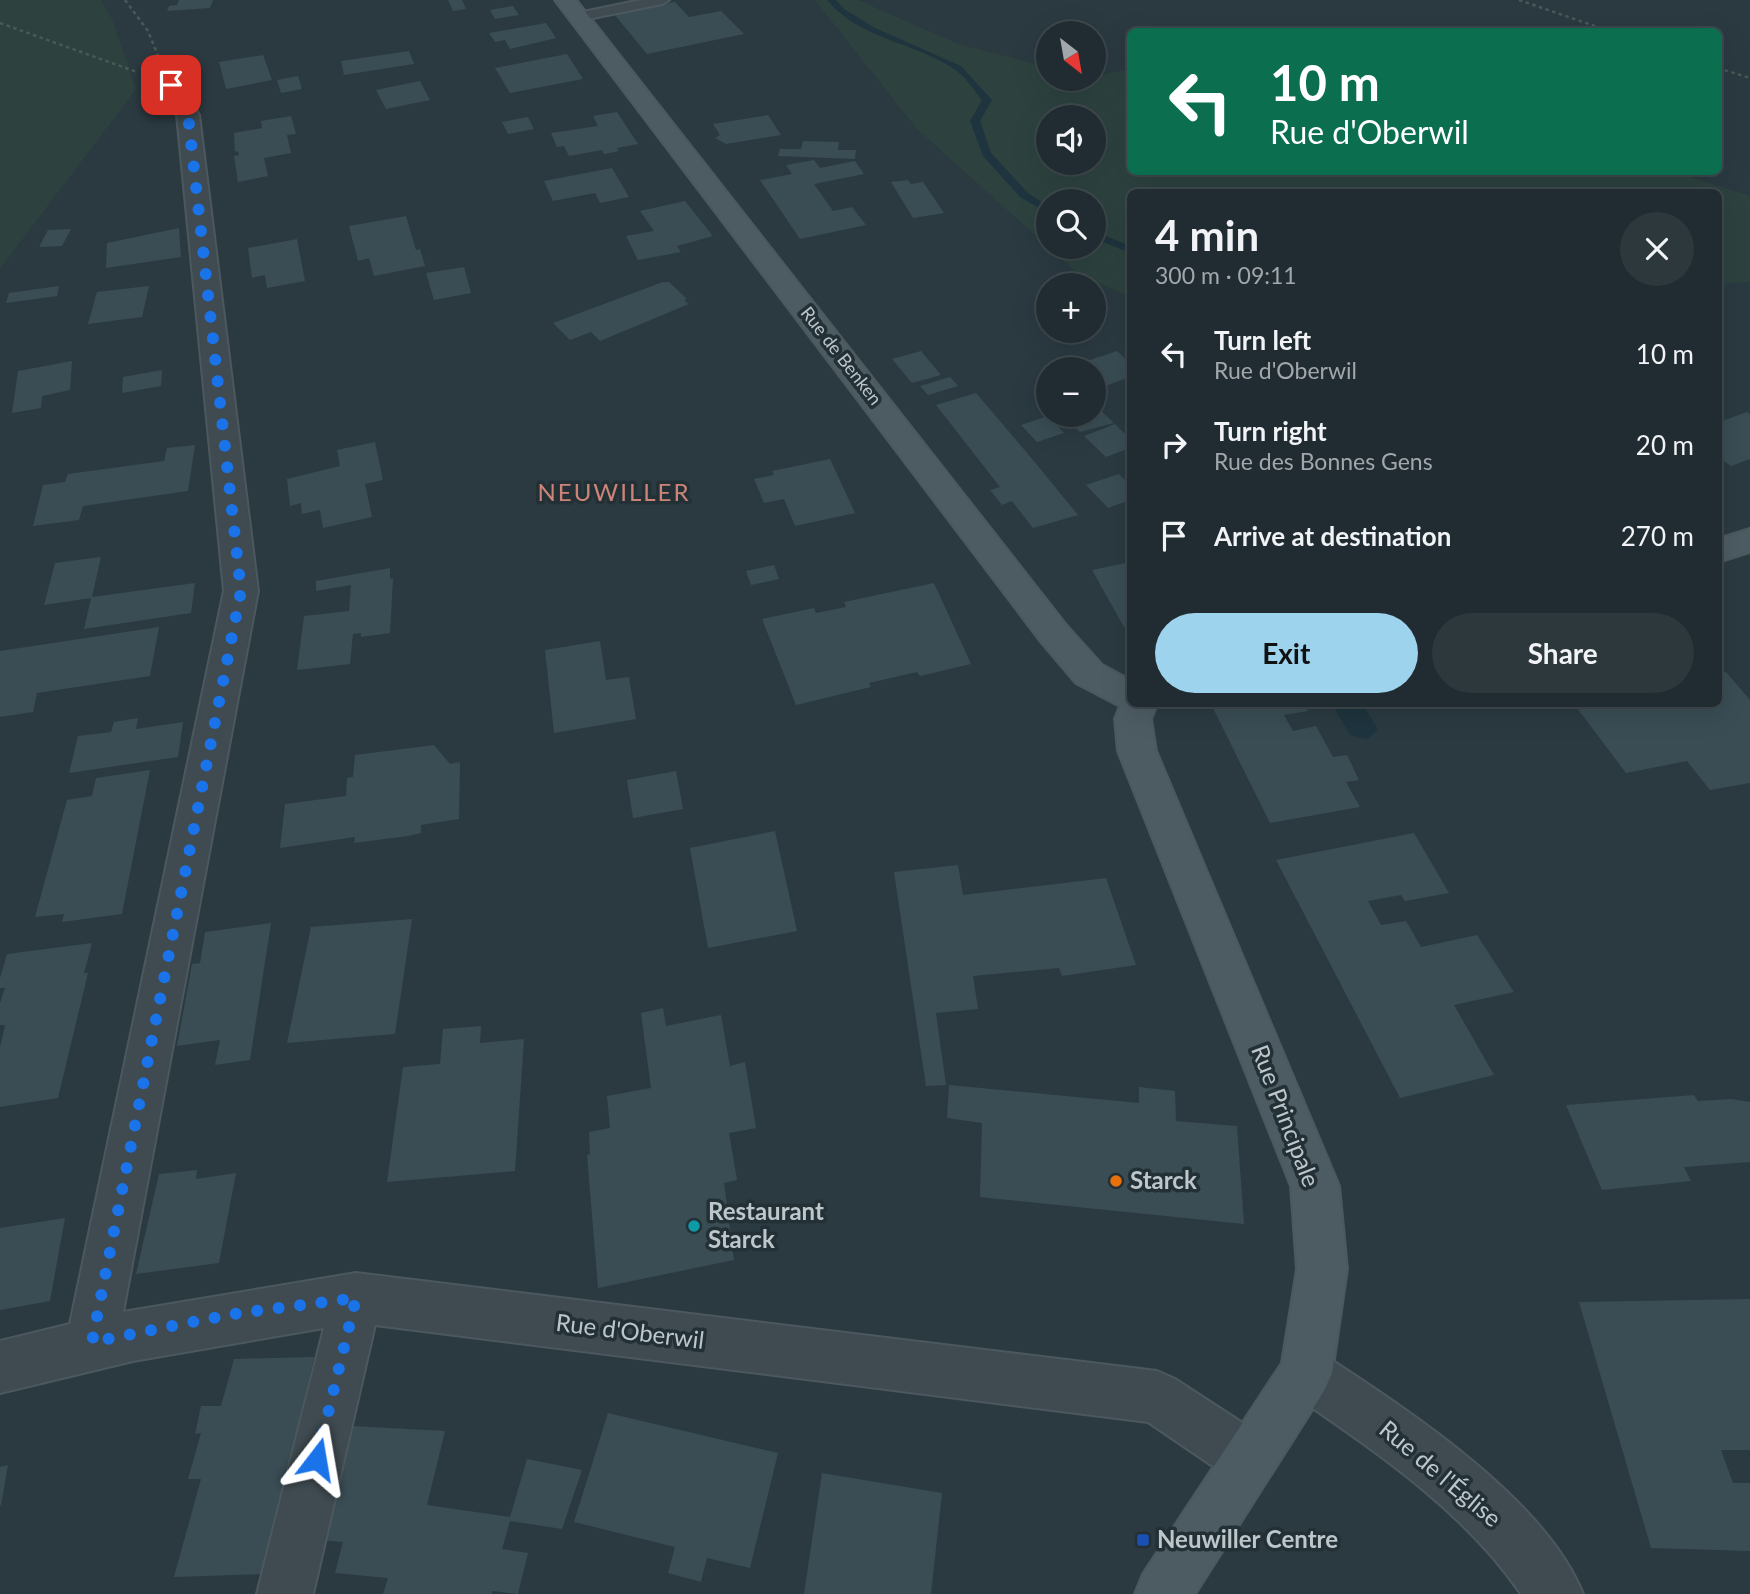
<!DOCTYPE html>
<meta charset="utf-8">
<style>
body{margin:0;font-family:Lato,sans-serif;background:#2d383d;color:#f1f3f6;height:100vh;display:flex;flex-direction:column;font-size:26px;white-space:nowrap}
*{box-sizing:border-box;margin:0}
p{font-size:23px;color:#a2a7ab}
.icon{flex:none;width:38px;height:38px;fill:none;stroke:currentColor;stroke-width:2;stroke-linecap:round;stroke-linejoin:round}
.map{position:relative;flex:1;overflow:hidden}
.sheet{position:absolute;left:1127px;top:189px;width:595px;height:518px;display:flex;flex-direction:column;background:#202c31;border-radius:10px;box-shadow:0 7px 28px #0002,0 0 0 2px #3d484d}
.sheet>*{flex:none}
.top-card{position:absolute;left:1127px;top:28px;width:595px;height:147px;border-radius:10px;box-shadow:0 7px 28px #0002,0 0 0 2px #3d484d;background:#0b6e4f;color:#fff;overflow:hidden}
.needle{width:46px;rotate:149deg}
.fabs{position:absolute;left:1036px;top:21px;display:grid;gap:14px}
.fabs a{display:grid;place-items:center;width:70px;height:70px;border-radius:50%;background:#202c31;box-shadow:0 7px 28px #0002,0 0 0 2px #3d484d;font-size:35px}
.pin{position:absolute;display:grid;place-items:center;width:60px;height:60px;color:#fff;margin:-30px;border-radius:14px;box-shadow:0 4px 10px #0006}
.me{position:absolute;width:77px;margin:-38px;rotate:14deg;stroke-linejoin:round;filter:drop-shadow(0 0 5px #0008)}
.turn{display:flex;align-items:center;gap:24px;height:147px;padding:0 28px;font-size:32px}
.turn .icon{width:91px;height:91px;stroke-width:2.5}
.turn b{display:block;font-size:49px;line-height:60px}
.round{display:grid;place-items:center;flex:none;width:74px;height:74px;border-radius:37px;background:#2d383d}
.summary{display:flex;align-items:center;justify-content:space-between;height:119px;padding:0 28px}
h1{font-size:42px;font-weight:700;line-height:52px}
.cta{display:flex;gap:14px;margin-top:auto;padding:14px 28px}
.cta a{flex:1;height:80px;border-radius:42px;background:#9ed3ed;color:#111;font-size:28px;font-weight:700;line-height:80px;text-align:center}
.cta a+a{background:#2d383d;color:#f1f3f6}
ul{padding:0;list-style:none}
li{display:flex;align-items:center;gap:21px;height:91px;padding:0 28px}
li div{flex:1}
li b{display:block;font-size:26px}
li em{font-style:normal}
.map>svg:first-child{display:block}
</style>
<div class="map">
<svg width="1750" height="1594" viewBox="0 0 1750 1594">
<rect width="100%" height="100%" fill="#2b3a41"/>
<path fill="#2d423f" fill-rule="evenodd" d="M0 0H101L112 19 136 89 0 269Z
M815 0H858L958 44 1048 67V79H1094V76L1130 69V172H1675L1750 196V282L1727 283 1719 291 1718 192H1130V297L1076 272 917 129ZM1048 117H1094V163H1048ZM1048 201H1094V247H1048Z"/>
<path fill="#1e343e" d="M1332 704H1363L1378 730 1367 739 1350 735Z"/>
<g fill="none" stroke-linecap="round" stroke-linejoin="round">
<path fill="#1e343e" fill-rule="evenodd" d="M827 0H836L844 9 875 28 961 66 992 100 980 121 991 153 1028 193 1048 206V213L1020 197 983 156 970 121 982 100C974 90 967 79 957 71 916 42 860 40 827 0Z
M1094 231 1130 246V253L1094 238Z"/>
</g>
<path fill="#3a4d54" d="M179 0H213L210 8 167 11 169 6 177 5Z
M448 0H462L466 9 453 11Z
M675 2 689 17 721 11 744 34 647 54 614 14Z
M513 6 519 15 495 19 490 10Z
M546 23 556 38 510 49 505 40 495 42 489 33Z
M409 51 414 64 344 75 341 61Z
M567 54 583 79 510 93 495 68Z
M263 55 272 80 226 89 219 62Z
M298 76 302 89 281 93 277 80Z
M420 81 430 100 386 109 376 90Z
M617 112 638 144 617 148 619 151 604 154 602 150 569 156 564 146 557 147 551 133 598 126 593 116Z
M768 115 781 135 726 144 715 138 720 135 713 124Z
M291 116 296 134 287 135 291 153 264 158 268 176 238 182 234 156 239 155 238 151 235 152 234 133 262 128 261 121Z
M528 117 534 129 508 134 502 122Z
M803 141 839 142 838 150H856L855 159 778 156 780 149H801Z
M814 160 820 168 855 161 864 174 814 184 833 211 852 207 866 225 800 239 760 180 792 174 786 165Z
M612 168 629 197 600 203 595 193 553 201 544 181Z
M908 180 911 184 923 182 944 213 913 218 891 182Z
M685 201 713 236 677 246 681 252 638 260 626 236 654 231 640 211Z
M406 216 416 250 420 249 425 266 374 276 369 258 358 261 349 226Z
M179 228 181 257 106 268 107 243Z
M71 229 62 246 39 247 48 230Z
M297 239 305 281 267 288 265 275 252 278 248 248Z
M464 267 471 293 434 300 426 273Z
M663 282H669L687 299 684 300 689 304 600 341 591 332 570 340 553 323Z
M59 286 57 296 6 303 9 293Z
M149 286 142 317 88 324 97 292Z
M921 351 941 375 912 383 892 359Z
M1117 351 1130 363V377L1100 388 1094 382V369H1079L1075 365Z
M72 361 70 390 42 396 41 408 12 413 18 371Z
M162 370 161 386 122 393 123 377Z
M950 377 958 386 928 395 920 386Z
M976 393 1033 460 1078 515 1033 528 1012 501 1002 505 990 490 1000 487 936 405Z
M1094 404 1114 423 1080 432 1062 415H1094Z
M1747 412 1750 414V459L1731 466 1718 457V419L1722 421Z
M1048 416 1064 433 1037 442 1021 425Z
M1115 424 1130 439V448L1106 457 1084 436Z
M375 442 383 480 365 484 372 517 323 528 320 510 302 514 301 503 290 506 287 479 340 466 337 450Z
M195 445 188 491 83 506 79 520 33 526 43 485 65 482 68 474 164 461 167 448Z
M830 459 855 513 795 526 784 499 764 503 754 479 774 475 772 471Z
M1119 474 1130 485V500L1108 508 1086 485Z
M101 557 92 597 195 583 191 613 84 629 91 598 44 605 55 563Z
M1130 562V625L1124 627 1092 570Z
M774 565 779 579 751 585 746 571Z
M390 568V579L393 578 390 633 361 637V633L353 634 350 664 297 670 304 616 349 611 351 585 316 591V581Z
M934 583 971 664 920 676 917 672 869 683 871 687 796 705 762 619 814 608 816 613 846 607 844 602Z
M159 627 150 676 37 693 33 712 0 717V651Z
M600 641 606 680 629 677 636 719 554 733 545 650Z
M1726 672 1750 700V783L1710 790 1687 761 1626 773 1574 704H1718V673Z
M1211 704H1304L1308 711 1284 715 1293 731 1316 726 1333 757 1347 755 1359 780 1346 782 1360 807 1270 823Z
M138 718 136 729 183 722 178 757 69 773 78 736 111 732 114 722Z
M434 745 450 764 460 762 459 819 421 825V833L408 836 354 843 355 837 280 848 285 804 346 796 347 778 353 777 355 755Z
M150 770 122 914 62 922 64 914 35 917 67 800 92 796 96 778Z
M676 771 683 809 633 818 627 780Z
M775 831 797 931 708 948 690 848Z
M1414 833 1449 893 1405 901 1401 895 1368 901 1381 925 1406 921 1421 947 1477 935 1514 992 1454 1005 1494 1075 1400 1098 1276 860Z
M958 865 963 895 1106 878 1136 965 1062 976 1059 968 973 976 978 1009 936 1013 946 1085 926 1086 894 872Z
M412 919 395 1034 287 1043 311 927Z
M271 923 250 1060 215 1065 220 1040 177 1046 192 964 200 963 205 932Z
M92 943 84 973H88L58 1098 0 1107V1047L5 1025H0V1003L5 988H0V978L7 954Z
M663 1008 666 1026 721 1015 730 1066 745 1062 756 1128 729 1133 737 1180 724 1183 734 1260 598 1288 587 1155 590 1154 589 1132 610 1128 607 1096 651 1088 641 1013Z
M481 1026 480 1043 524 1039 515 1171 387 1182 403 1067 440 1064 443 1029Z
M949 1085 1139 1103V1087L1175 1091 1176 1121 1237 1126 1244 1224 980 1197 982 1123 947 1118Z
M1694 1095 1698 1101 1731 1099 1750 1102V1162L1684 1167 1691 1181 1602 1190 1566 1105Z
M197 1170 196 1179 236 1173 219 1263 136 1274 159 1174Z
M65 1218 50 1301 0 1310V1228Z
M1750 1299V1450H1721L1733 1483H1750V1551L1651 1548 1579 1302Z
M314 1357 264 1574 174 1577 201 1479H188L201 1433 195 1434 201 1406H221L234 1359Z
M608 1413 778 1453 750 1568 707 1558 701 1582 668 1573 675 1547 574 1522Z
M352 1426 445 1431 427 1505 510 1517 527 1459 582 1470 562 1529 510 1521 502 1549 528 1553 518 1594 492 1591V1594H383L388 1578 335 1573 343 1542 319 1540Z
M8 1465 1 1505H0V1467Z
M822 1473 942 1493 931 1594H804Z"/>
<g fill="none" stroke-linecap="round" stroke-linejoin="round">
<g stroke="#4b585d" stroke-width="4">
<path id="lane" d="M641 0H669L662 4 578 21 571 17 578 13Z"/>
</g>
<g stroke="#4b585d" stroke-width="4">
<path id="street" d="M171 78 179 80 199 115 258 591 123 1312 356 1273 1157 1371 1175 1379 1267 1439 1275 1458 1267 1477 1248 1485 1229 1477 1148 1422 375 1325 313 1594H257L324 1328 133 1361 0 1393V1341L70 1324 224 591 177 115 160 85Z
M1306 1347 1324 1355C1409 1411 1544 1498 1583 1594H1521C1463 1509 1372 1449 1288 1391L1280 1373 1288 1355Z"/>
</g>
<g stroke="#4b585d" stroke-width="4">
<path id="secondary" d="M555 0H576L1066 625 1102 665 1130 680V704H1157L1151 719 1156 751 1339 1186 1347 1269 1332 1373 1324 1391 1195 1594H1135L1143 1574 1282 1363 1297 1269 1291 1186 1118 751 1115 719 1120 706 1076 683 1042 643Z
M1750 529V552L1718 562V539Z"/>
</g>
<path stroke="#465a56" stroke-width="2.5" stroke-dasharray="3.5 3.5" stroke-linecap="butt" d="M125 0 148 31 158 56
M1519 0 1612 32
M0 23 137 72
M1718 68 1750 78"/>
<use href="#lane" fill="#3f4b51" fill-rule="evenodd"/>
<use href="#street" fill="#3f4b51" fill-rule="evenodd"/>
<use href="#secondary" fill="#4d5c63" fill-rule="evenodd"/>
</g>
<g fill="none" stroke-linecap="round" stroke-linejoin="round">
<path stroke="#1a73e8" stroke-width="12" stroke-dasharray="0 21.6" d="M171 85 188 115 241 591 92 1342 233 1314 356 1298 317 1459"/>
</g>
<circle fill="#e8710a" stroke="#233136" stroke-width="2.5" cx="1116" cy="1181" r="7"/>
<circle fill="#0f9aa8" stroke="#233136" stroke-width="2.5" cx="694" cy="1226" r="7"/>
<rect fill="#1a4fb4" stroke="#233136" stroke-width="2.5" x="1136" y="1533" width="14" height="14" rx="3.5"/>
<g text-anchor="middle" stroke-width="7" stroke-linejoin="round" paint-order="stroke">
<g font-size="18" fill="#bcc6cb" stroke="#233136">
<text transform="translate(841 356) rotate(52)" y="6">Rue de Benken</text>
</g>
<g font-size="24" letter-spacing="2" fill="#cb8477" stroke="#233136">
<text x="614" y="501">NEUWILLER</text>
</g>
<g font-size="24" fill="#bcc6cb" stroke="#233136">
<text transform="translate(1285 1116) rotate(69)" y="8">Rue Principale</text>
<text transform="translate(630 1332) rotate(7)" y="8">Rue d'Oberwil</text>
<text transform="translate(1440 1474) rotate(40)" y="8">Rue de l'Église</text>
</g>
<g font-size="24" font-weight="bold" fill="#bcc6cb" stroke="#233136" text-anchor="start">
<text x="1130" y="1189">Starck</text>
<text x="708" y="1220">Restaurant<tspan x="708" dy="28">Starck</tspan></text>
<text x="1157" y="1548">Neuwiller Centre</text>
</g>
</g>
</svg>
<div class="fabs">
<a><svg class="needle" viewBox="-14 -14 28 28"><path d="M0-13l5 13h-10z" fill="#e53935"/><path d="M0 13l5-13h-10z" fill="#a2a7ab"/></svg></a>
<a><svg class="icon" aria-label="sound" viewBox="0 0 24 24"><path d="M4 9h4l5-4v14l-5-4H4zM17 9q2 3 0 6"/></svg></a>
<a><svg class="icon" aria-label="search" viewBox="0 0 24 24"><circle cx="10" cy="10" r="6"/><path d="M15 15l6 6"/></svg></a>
<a>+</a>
<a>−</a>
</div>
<div class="pin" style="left:171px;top:85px;background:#d93025"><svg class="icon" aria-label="arrive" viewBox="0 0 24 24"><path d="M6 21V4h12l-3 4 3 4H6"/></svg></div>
<svg class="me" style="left:317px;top:1459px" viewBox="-20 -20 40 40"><path d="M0-17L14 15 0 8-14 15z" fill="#1a73e8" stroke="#fff" stroke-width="4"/></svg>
<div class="top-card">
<div class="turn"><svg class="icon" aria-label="left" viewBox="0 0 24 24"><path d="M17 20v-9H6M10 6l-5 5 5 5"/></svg><div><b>10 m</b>Rue d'Oberwil</div></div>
</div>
<section class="sheet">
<div class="summary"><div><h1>4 min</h1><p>300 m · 09:11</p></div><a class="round"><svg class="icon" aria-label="close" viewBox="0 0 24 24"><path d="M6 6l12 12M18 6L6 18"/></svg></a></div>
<ul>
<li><svg class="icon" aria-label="left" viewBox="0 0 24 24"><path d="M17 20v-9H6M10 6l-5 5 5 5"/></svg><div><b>Turn left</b><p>Rue d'Oberwil</p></div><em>10 m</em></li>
<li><svg class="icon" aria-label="right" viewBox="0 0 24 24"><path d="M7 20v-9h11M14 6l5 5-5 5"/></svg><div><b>Turn right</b><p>Rue des Bonnes Gens</p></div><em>20 m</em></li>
<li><svg class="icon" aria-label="arrive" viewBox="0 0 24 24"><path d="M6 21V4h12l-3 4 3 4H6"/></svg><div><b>Arrive at destination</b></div><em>270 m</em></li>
</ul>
<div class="cta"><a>Exit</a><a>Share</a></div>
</section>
</div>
